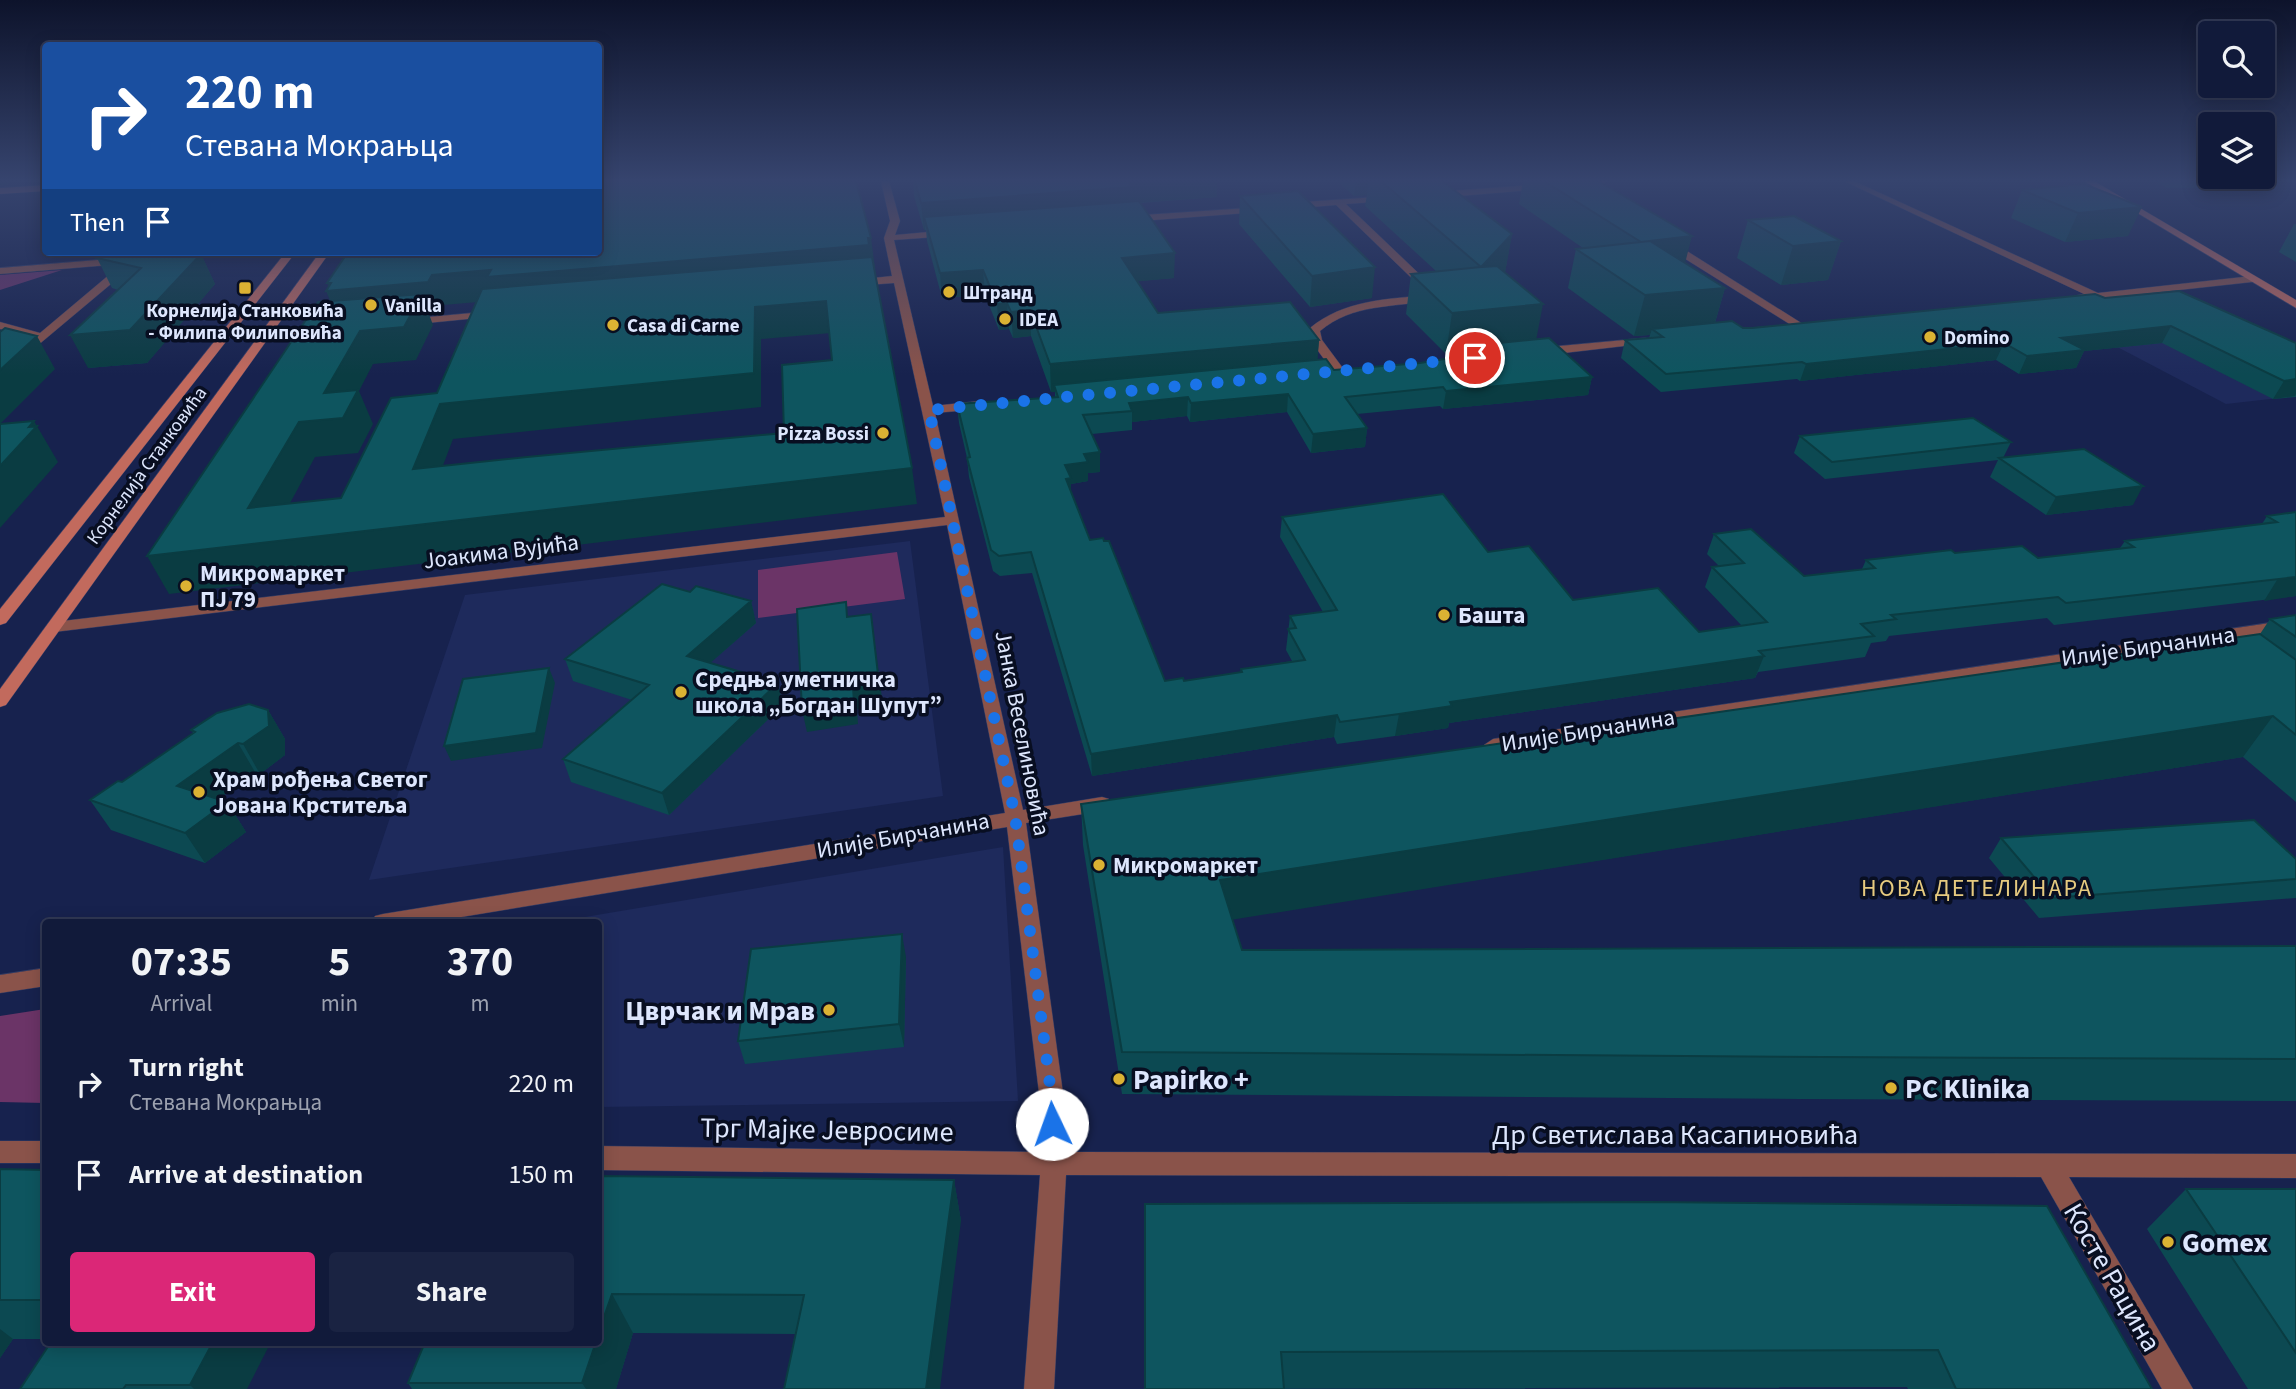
<!DOCTYPE html>
<meta charset="utf-8">
<style>
body{margin:0;font-family:"Source Sans 3",sans-serif;background:#1a2342;color:#f1f3f6;height:100vh;display:flex;flex-direction:column;font-size:26px;white-space:nowrap}
*{box-sizing:border-box;margin:0}
p{font-size:23px;color:#9ca1af}
.icon{flex:none;width:38px;height:38px;fill:none;stroke:currentColor;stroke-width:2;stroke-linecap:round;stroke-linejoin:round}
.map{position:relative;flex:1;overflow:hidden}
.drawer{position:absolute;left:42px;top:919px;width:560px;height:427px;display:flex;flex-direction:column;background:#111a3a;border-radius:7px;box-shadow:0 4px 18px #0003,0 0 0 2px #303854}
.drawer>*{flex:none}
.hud{position:absolute;left:42px;top:42px;width:560px;height:214px;border-radius:7px;box-shadow:0 4px 18px #0003,0 0 0 2px #303854;background:#1a4fa0;color:#fff;overflow:hidden}
.tools{position:absolute;left:2198px;top:21px;display:grid;gap:14px}
.tools a{display:grid;place-items:center;width:77px;height:77px;border-radius:7px;background:#111a3a;box-shadow:0 4px 18px #0003,0 0 0 2px #303854;font-size:35px}
.pin{position:absolute;display:grid;place-items:center;width:60px;height:60px;color:#fff;margin:-30px;border:4px solid #fff;border-radius:50%;box-shadow:0 2px 7px #0007}
.me{position:absolute;width:77px;margin:-38px;rotate:357deg;stroke-linejoin:round;filter:drop-shadow(0 0 5px #0008)}
.turn{display:flex;align-items:center;gap:24px;height:147px;padding:0 28px;font-size:32px}
.turn .icon{width:91px;height:91px;stroke-width:2.5}
.turn b{display:block;font-size:49px;line-height:60px}
.then{display:flex;align-items:center;height:66px;padding:0 28px;background:#0003;gap:14px;font-size:26px}
.eta{display:flex;justify-content:space-evenly;align-items:center;height:119px;text-align:center}
.eta b{font-size:42px;font-weight:700;line-height:49px}
.primary-button{display:flex;gap:14px;margin-top:auto;padding:14px 28px}
.primary-button a{flex:1;height:80px;border-radius:7px;background:#db2777;color:#fff;font-size:28px;font-weight:700;line-height:80px;text-align:center}
.primary-button a+a{background:#1a2342;color:#f1f3f6}
ul{padding:0;list-style:none}
li{display:flex;align-items:center;gap:21px;height:91px;padding:0 28px}
li div{flex:1}
li b{display:block;font-size:26px}
li em{font-style:normal}
.map>svg:first-child{display:block}
</style>
<div class="map">
<svg width="2296" height="1389" viewBox="0 0 2296 1389">
<rect width="100%" height="100%" fill="#17224e"/>
<path fill="#1e2a5c" d="M2137 311 2243 374 2288 397 2226 404 2062 318Z
M910 541 943 796 369 880 465 595Z
M1003 847 1018 1101 599 1107 598 922H555Z"/>
<path fill="#6b3467" d="M62 270 0 290V275Z
M897 552 905 599 758 618V570Z
M45 1009V1103L0 1102V1016Z"/>
<g fill="none" stroke-linecap="round" stroke-linejoin="round">
<g stroke="#333d66" stroke-width="1">
<path id="street" d="M881 181H889L900 221 895 235 950 230 955 233 950 236 894 240 933 406 980 401 986 405 980 409 935 413 1023 810 1102 797 1109 799 1112 804 1109 809 1102 811 1026 823 1063 1093 1066 1152 2296 1154V1178L2069 1177 2193 1389H2162L2041 1177 1066 1175 1054 1389H1024L1040 1175 598 1170V1146L1041 1152 1039 1093 1007 827 431 922H372L375 916 383 914 1005 813 947 525 54 632 46 627 54 622 945 517 894 283 854 286 849 283 854 280 892 276 884 238 890 221Z
M1577 181H1613L1578 186 1574 183Z
M1844 181H1854L2098 293 2252 276 2257 279 2252 282 2078 301 2073 298 2074 296 2084 294Z
M1549 184 1550 186 1546 189 1435 198 1430 195 1435 192Z
M1392 196V200L1389 201 1346 204 1434 288V292H1426L1336 205 1288 209 1283 206 1288 203Z
M1263 207V211L1260 212 1128 222 1123 219 1128 216Z
M1663 241H1671L1806 326 1796 328 1663 245Z
M188 252H225L220 255 178 259 173 256Z
M122 258 130 264V268L0 377V367L34 338 0 329V322L40 333 122 264 0 274V268Z
M1429 295 1434 298 1433 300C1393 308 1353 303 1320 331L1322 340 1345 371 1343 374H1335L1310 340V328C1344 300 1387 299 1429 295Z
M494 311 500 314 498 316 407 325 401 322 407 319Z
M320 326 324 327V331L268 337 262 334 268 331Z
M1646 338 1652 341 1650 343 1538 356 1532 352 1538 348Z
M2296 619V629L1493 751 1484 745 1493 739Z
M46 968V986L0 993V975Z
M0 1141H46V1163H0Z"/>
</g>
<g stroke="#333d66" stroke-width="1">
<path id="secondary" d="M2084 181H2094L2296 300V308Z
M46 185V191L0 194V188Z
M286 252H296L6 623 0 625V609Z
M320 252H330L6 705 0 707V689Z"/>
</g>
<use href="#street" fill="#8a534a" fill-rule="evenodd"/>
<use href="#secondary" fill="#c26a5d" fill-rule="evenodd"/>
</g>
<path fill="#0c4952" d="M913 181H1217V197L1140 203 1174 278 1138 281 1158 313 1319 340 1317 360 1334 370 1420 363 1457 357 1458 353 1446 354 1406 314 1411 274 1436 271 1365 206 1367 195 1354 196 1337 181H1442L1512 234 1505 272 1536 339 1592 377 1588 395 1443 409 1440 406 1357 414 1367 428 1365 447 1311 453 1287 412 1190 422 1187 416 1132 422V430L1092 434 1100 472 1088 473V481L1071 484V493L1090 540 1165 681H1184L1240 673 1241 669 1292 661 1286 650 1290 616 1323 612 1280 537 1282 517 1488 552 1573 600 1699 632 1742 626 1705 587 1712 567 1719 566 1707 554 1714 534 1804 576 1862 569 1866 560 1955 553 2038 558 2120 548 2125 541 2262 524 2267 516 2296 512V596L2054 625 2047 618 1889 636 1886 641 1871 643 1865 657 1758 672 1755 678 1449 723 1448 728 1395 736 1337 744 1334 737 1092 776 1032 573 1000 576 993 571 969 477 967 458 959 423 957 404 1055 397V392H1051L1031 336 1013 338 1009 329 999 330 985 295 942 298 927 241 926 230H924L914 196Z
M1523 181H1598L1685 263 1725 288 1715 323 1743 328 2105 298 2296 343V397L2273 399 2162 343 2084 351 2076 368 2019 374 1996 360 1800 381 1797 379 1661 392 1621 358 1625 340 1649 338 1650 335 1634 336 1568 288 1576 249 1583 248 1519 204Z
M2155 181H2211L2207 188H2167Z
M2084 184 2128 236 2065 242 2011 218 2022 190Z
M1240 196 1372 298 1310 307 1239 224Z
M1748 220 1841 241 1828 280 1781 285 1737 258Z
M2294 224H2296V262L2279 252Z
M201 254 215 284 147 363 88 368 118 290 112 288 97 258Z
M1800 436 2011 442 2003 458 2133 505 2046 515 1990 477 1998 460 1825 479 1794 453Z
M690 592 751 601 756 623 710 663 783 705 669 815 571 782 563 759 632 700 573 681 565 659Z
M2296 615V802L2243 757 1232 919 1242 950 2296 946V1101L1800 1099 1122 1094 1083 845 1081 804 2260 634 2270 619Z
M268 710 285 739V755L260 774 255 772 218 799 227 802 246 832 205 863 111 830 90 800 122 782 193 733 191 730Z
M2001 838 2296 859V898L2039 918 1989 858Z
M906 957 904 1047 745 1064 738 1041Z
M0 1169 46 1170V1339H13L0 1358Z
M598 1176 954 1180 961 1221 796 1334 633 1333 616 1389H412L408 1383Z
M2186 1189H2296V1389H2248L2147 1229Z
M1145 1204 2152 1389H1908L1907 1387 1145 1389Z
M51 1342 247 1389H20Z"/>
<path fill="#0a3c42" d="M0 181H13L6 185 0 186Z
M1126 181H1217V197L924 217 925 230H924L921 203Z
M1356 181H1368L1367 195 1354 196Z
M2142 207 2128 236 2065 242 2078 213Z
M1512 234 1505 273 1481 267Z
M1692 236 1682 275 1641 242Z
M871 238 875 268 443 305 439 313 429 314 433 325 416 360 373 364 359 391 373 424 358 453 315 457 269 542 912 468 917 504 169 594 147 556 248 508 299 422 324 393 339 322 326 291 330 290 327 283Z
M1841 241 1828 280 1781 285 1793 246Z
M1175 253 1174 278 1122 283V258Z
M201 254 215 284 147 363 88 368 70 335Z
M1375 267 1372 298 1310 307 1312 276Z
M983 270 985 295 942 298 940 273Z
M1725 288 1713 329H1652L1650 335 1634 336 1645 295Z
M826 301 831 333 761 339V407L453 439 428 505 413 469 440 404 755 307Z
M1007 303 1009 329 999 330 997 304Z
M1543 304 1535 346 1459 347 1458 353 1446 354 1452 313Z
M1030 310 1031 336 1013 338 1011 312Z
M2171 326 2162 343 2084 351 2076 368 2019 374 2027 356 2061 338Z
M37 336 55 369 0 424V370Z
M1319 340 1317 367 1054 385 1055 392H1051L1050 364Z
M2004 343 1996 360 1800 381 1806 364Z
M1592 377 1588 395 1443 409 1446 391Z
M2296 379V394L2295 396 2273 399 2284 381Z
M1288 394 1287 412 1190 422 1191 403Z
M1188 397 1187 416 1132 422V411L1129 403Z
M34 421 58 462 0 528V466L29 427Z
M1367 428 1365 447 1311 453 1313 434Z
M1100 452V472L1088 473V481L1071 484V498L1067 499 1065 465 1084 454Z
M2143 486 2133 505 2046 515 2056 497Z
M2296 577V596L2264 601 2277 580Z
M751 601 756 623 693 678 687 656Z
M871 614 883 706 857 709 858 724 807 732 802 710 853 687Z
M1764 656 1755 678 1449 723 1448 728 1395 736 1399 714 1450 702Z
M549 668 555 683 542 748 451 761 444 746Z
M778 683 783 705 669 815 662 793Z
M268 710 285 739V755L260 774 243 744Z
M1337 715 1334 737 1092 776 1091 754Z
M2273 716 2243 757 1218 922 1220 880Z
M238 743 255 772 196 816 177 786Z
M227 802 246 832 205 863 185 833Z
M902 934 906 957 904 1047 899 1024Z
M954 1180 961 1221 940 1389H926Z
M612 1294 633 1333 616 1389H586L582 1383 596 1342H598V1334Z
M0 1329 13 1339 0 1358Z
M213 1342H271L247 1389H194L190 1385Z"/>
<path fill="#0e555f" stroke="#0a3c42" stroke-width="2" fill-rule="evenodd" d="M598 181H856L871 238H868L869 245 487 277 491 270 432 275 428 282 326 291 331 283H327L348 252H598Z
M915 181H1128L1132 187 921 203Z
M1381 181H1442L1512 234 1481 267 1497 266 1543 304 1452 313 1411 274 1481 267Z
M1544 181H1598L1692 236 1641 242Z
M2084 184 2142 207 2078 213 2022 190Z
M1298 191 1375 267 1312 276 1240 196Z
M1139 201 1175 253 1122 258 1158 313 1290 302 1319 340 1050 364 1030 310 1011 312 1007 303 997 304 983 270 940 273 924 217Z
M1794 216 1841 241 1793 246 1748 220Z
M1650 241 1725 288 1645 295 1576 249Z
M115 252H190L201 254 130 330 70 335 141 268 97 258Z
M872 257 912 468 147 556 318 302 422 294 404 327 360 331 324 393 358 390 343 418 299 422 248 508 341 498 391 398 437 393 482 289ZM826 301 832 360 782 365 784 433 527 457 413 469 440 404 754 373 755 307Z
M2179 291 2296 343V379L2284 381 2171 326 2061 338 2085 350 2027 356 2004 343 1806 364 1802 362 1666 374 1625 340 1663 337 1652 329 1732 321 1743 328H1752L2095 294 2105 298Z
M5 328 37 336 0 370V332Z
M1549 338 1592 377 1446 391 1443 387 1345 397 1367 428 1313 434 1288 394 1191 403 1188 397 1129 403 1132 411 1083 415 1100 452 1084 454 1088 462 1065 465 1071 478 1066 479 1090 540 1103 538 1104 541H1109L1165 681 1183 678 1184 681 1242 672 1241 669 1305 660 1288 629 1296 628 1290 616 1337 610 1282 517 1443 494 1488 552 1529 546 1573 600 1658 588 1699 632 1767 622 1712 567 1744 563 1714 534 1751 529 1804 576 1875 568 1866 560 1951 550 1955 553 2022 546 2038 558 2134 547 2125 541 2277 522 2267 516 2296 512V577L2066 603 2058 597 1891 615 1896 619 1861 624 1874 636 1759 651 1764 656 1450 702 1452 706 1399 714 1340 722 1337 715 1091 754 1031 552 999 556 991 550 967 458 970 457 957 404 1058 397 1054 385 1326 359 1334 370 1420 363 1468 355 1459 347Z
M1973 418 2011 442 1832 462 1800 436Z
M34 421 29 427 37 426 0 466V424Z
M2084 449 2143 486 2056 497 1999 458Z
M662 584 690 592 696 586 751 601 687 656 778 683 662 793 563 759 649 685 565 659Z
M846 602 847 617 871 614 879 683 853 687 854 702 802 710 797 609Z
M2296 615V637L2270 619Z
M2260 634 2296 660V735L2273 716 1220 880 1242 950 2296 946V1059L1823 1057 1122 1052 1081 804Z
M549 668 536 733 444 746 463 679Z
M249 704 268 710 269 726 243 744 238 743 177 786 227 802 185 833 90 800 118 781 122 782 195 732 191 730 217 713Z
M2254 820 2296 859V879L2052 898 2001 838Z
M902 934 899 1024 738 1041 751 949Z
M0 1169 46 1170V1300H0Z
M598 1176 954 1180 926 1389H784L804 1295 612 1294 598 1334Z
M2186 1189H2296V1353Z
M1649 1202 2047 1206 2152 1389H1956L1938 1350 1281 1352 1284 1389H1145V1204Z
M51 1342H213L190 1385H126L123 1389H20Z
M425 1342H596L582 1383H408Z"/>
<linearGradient id="sky" x2="0" y2="1"><stop stop-color="#0d132b"/><stop offset="0.48" stop-color="#36446e"/><stop offset="1" stop-color="#36446e" stop-opacity="0"/></linearGradient>
<rect width="2296" height="375" fill="url(#sky)"/>
<g fill="none" stroke-linecap="round" stroke-linejoin="round">
<path stroke="#1a73e8" stroke-width="12" stroke-dasharray="0 21.6" d="M1052 1124 1051 1093 1015 816 929 410 1475 358"/>
</g>
<g fill="#dbb233" stroke="#080e21" stroke-width="2.5">
<rect x="238" y="281" width="14" height="14" rx="3.5"/>
<circle cx="949" cy="292" r="7"/>
<circle cx="371" cy="305" r="7"/>
<circle cx="1005" cy="319" r="7"/>
<circle cx="613" cy="325" r="7"/>
<circle cx="1930" cy="337" r="7"/>
<circle cx="883" cy="433" r="7"/>
<circle cx="186" cy="586" r="7"/>
<circle cx="1444" cy="615" r="7"/>
<circle cx="681" cy="692" r="7"/>
<circle cx="199" cy="792" r="7"/>
<circle cx="1099" cy="865" r="7"/>
<circle cx="829" cy="1010" r="7"/>
<circle cx="1119" cy="1079" r="7"/>
<circle cx="1891" cy="1088" r="7"/>
<circle cx="2168" cy="1242" r="7"/>
</g>
<g text-anchor="middle" stroke-width="7" stroke-linejoin="round" paint-order="stroke">
<g font-size="19" font-weight="bold" fill="#dde6fd" stroke="#080e21" text-anchor="start">
<text x="963" y="299">Штранд</text>
<text x="385" y="312">Vanilla</text>
<text x="245" y="317" text-anchor="middle">Корнелија Станковића<tspan x="245" dy="22">- Филипа Филиповића</tspan></text>
<text x="1019" y="326">IDEA</text>
<text x="627" y="332">Casa di Carne</text>
<text x="1944" y="344">Domino</text>
<text x="869" y="440" text-anchor="end">Pizza Bossi</text>
</g>
<g font-size="19" fill="#dde6fd" stroke="#080e21">
<text transform="translate(146 465) rotate(-54)" y="7">Корнелија Станковића</text>
</g>
<g font-size="23" fill="#dde6fd" stroke="#080e21">
<text transform="translate(501 551) rotate(-7)" y="8">Јоакима Вујића</text>
<text transform="translate(2148 646) rotate(-8)" y="8">Илије Бирчанина</text>
<text transform="translate(1588 730) rotate(-9)" y="8">Илије Бирчанина</text>
<text transform="translate(1023 733) rotate(79)" y="8">Јанка Веселиновића</text>
<text transform="translate(903 835) rotate(-10)" y="8">Илије Бирчанина</text>
</g>
<g font-size="23" font-weight="bold" fill="#dde6fd" stroke="#080e21" text-anchor="start">
<text x="200" y="581">Микромаркет<tspan x="200" dy="26">ПЈ 79</tspan></text>
<text x="1458" y="623">Башта</text>
<text x="695" y="687">Средња уметничка<tspan x="695" dy="26">школа „Богдан Шупут”</tspan></text>
<text x="213" y="787">Храм рођења Светог<tspan x="213" dy="26">Јована Крститеља</tspan></text>
<text x="1113" y="873">Микромаркет</text>
</g>
<g font-size="24" letter-spacing="2" fill="#e6ca7f" stroke="#080e21">
<text x="1977" y="896">НОВА ДЕТЕЛИНАРА</text>
</g>
<g font-size="28" font-weight="bold" fill="#dde6fd" stroke="#080e21" text-anchor="start">
<text x="815" y="1020" text-anchor="end">Цврчак и Мрав</text>
<text x="1133" y="1089">Papirko +</text>
<text x="1905" y="1098">PC Klinika</text>
<text x="2182" y="1252">Gomex</text>
</g>
<g font-size="28" fill="#dde6fd" stroke="#080e21">
<text transform="translate(827 1129) rotate(1)" y="10">Трг Мајке Јевросиме</text>
<text x="1675" y="1144">Др Светислава Касапиновића</text>
<text transform="translate(2113 1277) rotate(60)" y="10">Косте Рацина</text>
</g>
</g>
</svg>
<div class="tools">
<a><svg class="icon" aria-label="search" viewBox="0 0 24 24"><circle cx="10" cy="10" r="6"/><path d="M15 15l6 6"/></svg></a>
<a><svg class="icon" aria-label="layers" viewBox="0 0 24 24"><path d="M12 4l9 5-9 5-9-5zM3 14l9 5 9-5"/></svg></a>
</div>
<div class="pin" style="left:1475px;top:358px;background:#d93025"><svg class="icon" aria-label="arrive" viewBox="0 0 24 24"><path d="M6 21V4h12l-3 4 3 4H6"/></svg></div>
<svg class="me" style="left:1052px;top:1124px" viewBox="-20 -20 40 40"><circle r="19" fill="#fff"/><path d="M0-13L10 11 0 6-10 11z" fill="#1a73e8"/></svg>
<div class="hud">
<div class="turn"><svg class="icon" aria-label="right" viewBox="0 0 24 24"><path d="M7 20v-9h11M14 6l5 5-5 5"/></svg><div><b>220 m</b>Стевана Мокрањца</div></div>
<div class="then">Then<svg class="icon" aria-label="arrive" viewBox="0 0 24 24"><path d="M6 21V4h12l-3 4 3 4H6"/></svg></div>
</div>
<section class="drawer">
<div class="eta">
<div><b>07:35</b><p>Arrival</p></div>
<div><b>5</b><p>min</p></div>
<div><b>370</b><p>m</p></div>
</div>
<ul>
<li><svg class="icon" aria-label="right" viewBox="0 0 24 24"><path d="M7 20v-9h11M14 6l5 5-5 5"/></svg><div><b>Turn right</b><p>Стевана Мокрањца</p></div><em>220 m</em></li>
<li><svg class="icon" aria-label="arrive" viewBox="0 0 24 24"><path d="M6 21V4h12l-3 4 3 4H6"/></svg><div><b>Arrive at destination</b></div><em>150 m</em></li>
</ul>
<div class="primary-button"><a>Exit</a><a>Share</a></div>
</section>
</div>
